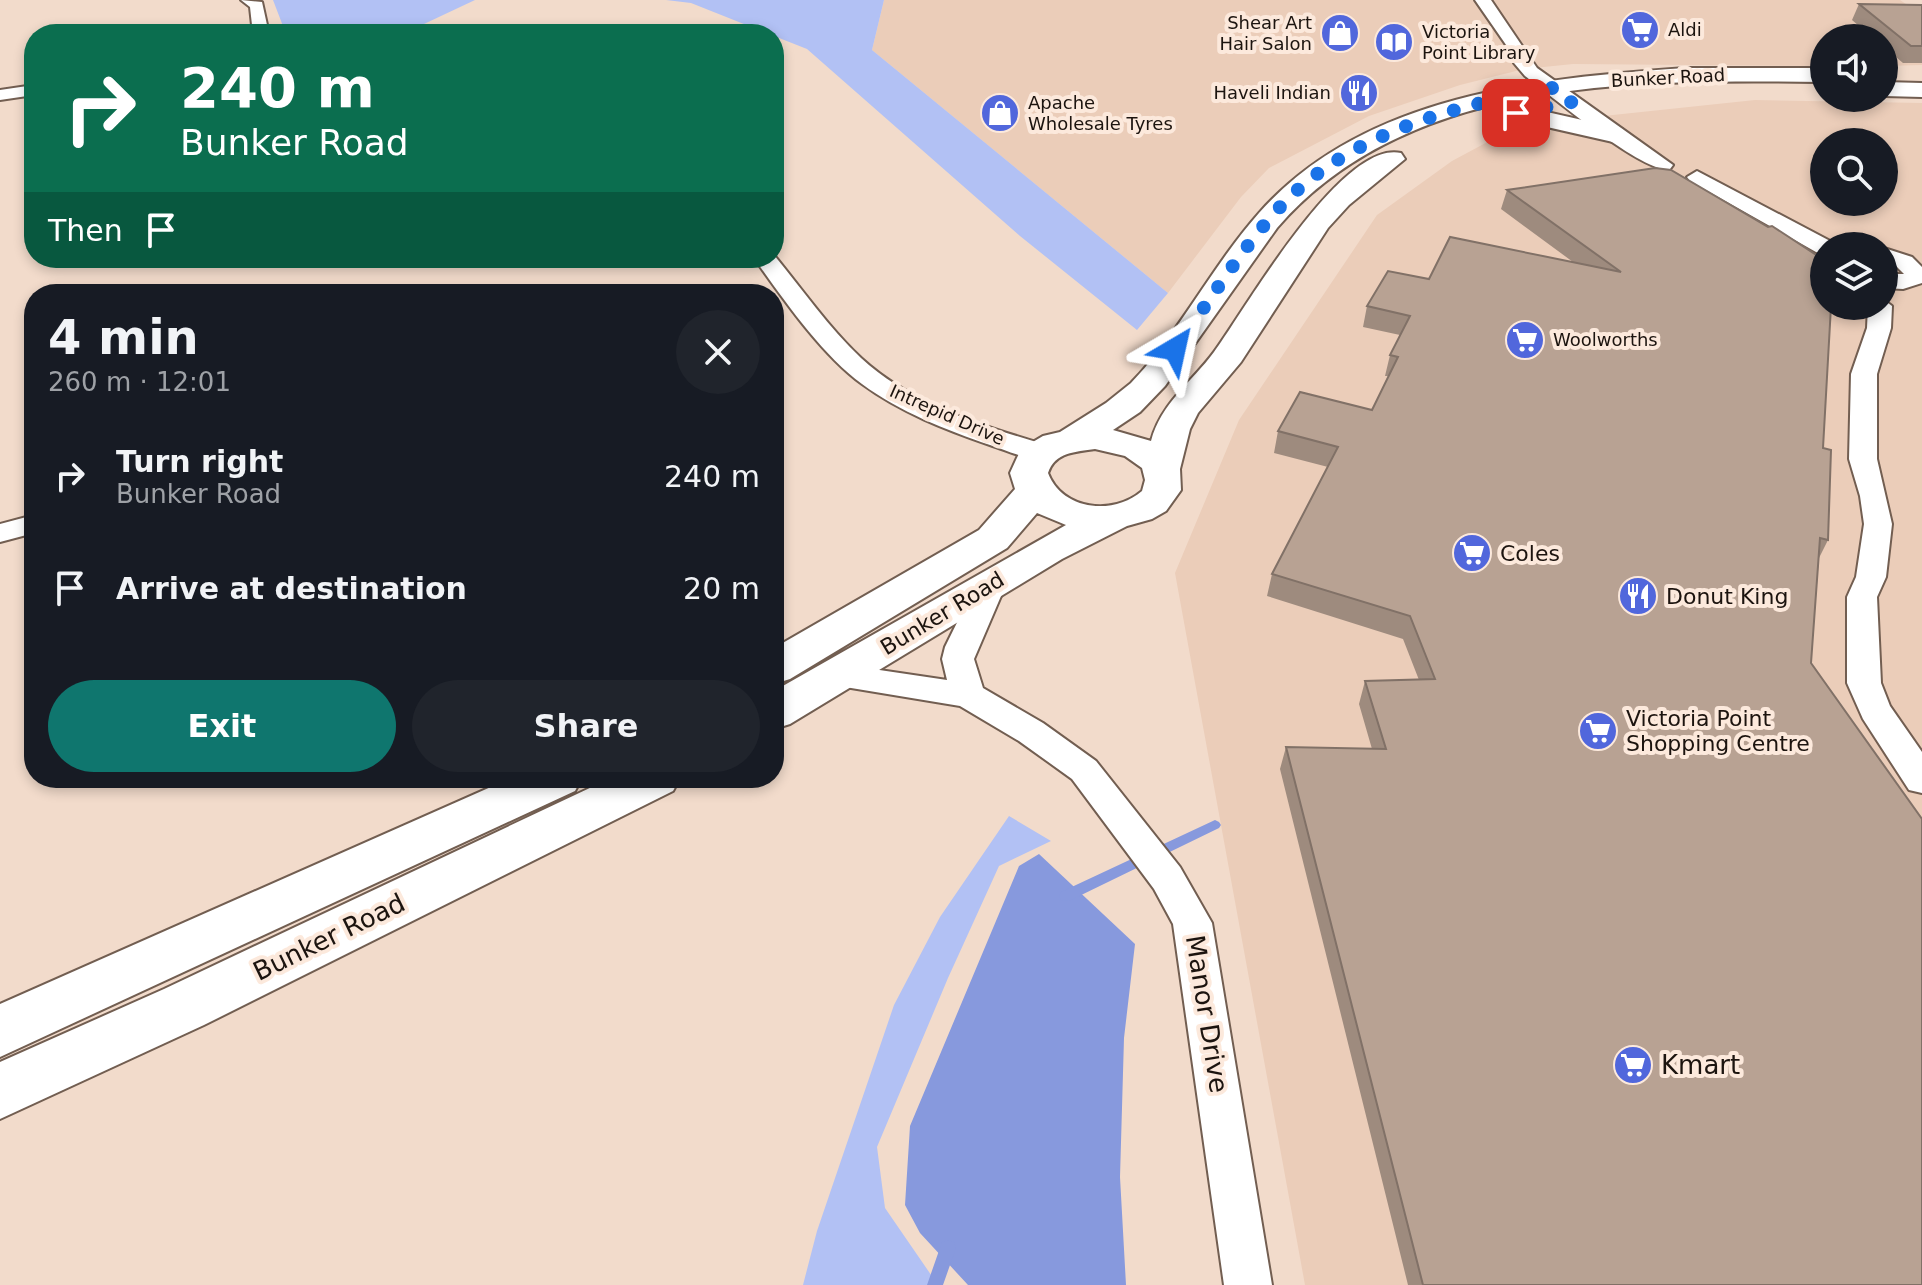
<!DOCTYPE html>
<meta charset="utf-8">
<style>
body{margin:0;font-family:"DejaVu Sans",sans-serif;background:#20242c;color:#f1f3f6;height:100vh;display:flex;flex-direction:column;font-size:30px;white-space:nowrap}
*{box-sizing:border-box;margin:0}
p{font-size:26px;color:#9ea1a6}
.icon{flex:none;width:44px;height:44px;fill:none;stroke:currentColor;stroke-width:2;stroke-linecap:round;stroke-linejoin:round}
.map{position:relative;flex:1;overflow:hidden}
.sheet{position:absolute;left:24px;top:284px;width:760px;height:504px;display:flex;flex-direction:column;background:#171b24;border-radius:32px;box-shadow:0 4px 12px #0003}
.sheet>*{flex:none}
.hud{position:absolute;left:24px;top:24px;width:760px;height:244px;border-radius:32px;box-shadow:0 4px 12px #0003;background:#0b6e4f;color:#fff;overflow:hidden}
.tools{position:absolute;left:1810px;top:24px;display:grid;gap:16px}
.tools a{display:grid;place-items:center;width:88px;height:88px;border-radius:50%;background:#171b24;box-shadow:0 4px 12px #0003;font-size:40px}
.pin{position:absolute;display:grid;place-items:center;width:68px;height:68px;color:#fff;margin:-34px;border-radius:16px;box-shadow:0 4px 12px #0006}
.me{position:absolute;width:88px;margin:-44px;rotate:36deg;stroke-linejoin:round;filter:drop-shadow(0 0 6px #0008)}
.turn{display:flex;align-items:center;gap:28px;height:168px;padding:0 24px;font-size:36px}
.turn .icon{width:104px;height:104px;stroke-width:2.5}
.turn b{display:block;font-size:56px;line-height:68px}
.then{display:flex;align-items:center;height:76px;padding:0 24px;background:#0003;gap:16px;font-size:30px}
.round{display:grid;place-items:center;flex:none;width:84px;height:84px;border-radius:42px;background:#20242c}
.overview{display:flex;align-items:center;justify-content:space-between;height:136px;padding:0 24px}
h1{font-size:48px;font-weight:700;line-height:60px}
.action{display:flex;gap:16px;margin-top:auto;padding:16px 24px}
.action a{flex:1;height:92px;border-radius:48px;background:#0f766e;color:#fff;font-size:32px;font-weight:700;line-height:92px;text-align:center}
.action a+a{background:#20242c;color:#f1f3f6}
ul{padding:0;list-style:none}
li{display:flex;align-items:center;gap:24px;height:112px;padding:0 24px}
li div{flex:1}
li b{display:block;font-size:30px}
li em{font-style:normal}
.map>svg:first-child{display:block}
</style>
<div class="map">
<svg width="1922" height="1285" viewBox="0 0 1922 1285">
<rect width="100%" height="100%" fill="#f2dbcb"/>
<path fill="#ebcdb9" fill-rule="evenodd" d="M884 0H1900L1922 15V65L1884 66V38H1824V66L1573 64 1524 69 1460 85 1369 116 1269 168 1241 197 1168 293 872 50Z
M1755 100 1922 103V1285H1305L1175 573 1239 420 1377 215 1452 161 1493 139 1575 119ZM1824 142H1884V202H1824ZM1824 246H1884V306H1824Z"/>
<path fill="#b2c1f4" d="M273 0H475L407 32 286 34Z
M666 0H884L872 50 1168 293 1137 330 1020 236 807 49 691 3Z
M1009 816 1051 841 999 866 948 978 877 1147 885 1208 938 1285H803L817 1231 894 1005 940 917Z"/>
<path fill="#8799dd" d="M1039 854 1135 944 1124 1038 1120 1177 1126 1285H968L920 1233 905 1205 910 1126 1019 866Z"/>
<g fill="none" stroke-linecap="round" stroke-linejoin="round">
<path fill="#8799dd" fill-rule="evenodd" d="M1215 820 1219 822 1221 825 1219 828 1071 900 1066 901 1061 900 1059 896 1061 892Z
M948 1240 954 1242 956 1248 943 1285H927L942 1242Z"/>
<g stroke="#725e51" stroke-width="4">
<path id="minor" d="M241 0 262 2 269 34H253L250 7Z
M1475 0H1491L1537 68 1673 165 1670 169C1645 175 1549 94 1525 76L1514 63 1511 52Z
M34 85V95L0 100V90Z
M1697 171 1832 242 1834 246H1824V254L1816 252 1690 181 1687 177Z
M1884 248 1912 257 1922 267V283L1903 289 1884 288V274H1904L1896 266 1884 262Z
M774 255C802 289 829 328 861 358 912 405 985 427 1050 446L1054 452 1050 458C1031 462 1008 451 990 445 946 430 900 412 862 384 822 355 783 299 754 258H774Z
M1884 300 1892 306 1891 328 1877 374V459L1892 524 1886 577 1877 597 1881 683 1890 706 1922 752V793L1909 790 1863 719 1847 683V597L1856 577 1864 524 1860 496 1849 459 1851 374 1867 328 1868 306H1884Z
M34 515V533L0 542V524Z
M992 572 1003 575 1007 582 974 659 983 688 1043 723 1096 761 1180 867 1212 923 1272 1285H1224L1173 924 1154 889 1072 779 1019 741 960 706 839 686 827 683 823 675 827 667 839 664 947 680 942 659 945 647 977 582 981 575Z"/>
</g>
<g stroke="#725e51" stroke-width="4">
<path id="secondary" d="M1686 68H1824V82C1640 80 1409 75 1277 228L1165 386 1140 412 1113 430 1151 441C1161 403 1192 382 1214 352 1245 310 1342 139 1401 153L1405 159 1349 205 1328 228 1241 362 1198 413 1190 429 1180 469 1181 490 1166 511 1152 519 1127 526 1062 559 790 724 774 729V691L1066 525 1037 513 1007 548 790 679 774 684V648L979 530 1015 489 1010 473 1021 449 1043 436 1060 432 1106 403 1131 383C1180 332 1212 266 1259 213 1364 94 1538 78 1686 68ZM1095 449 1125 456 1142 468 1145 480 1142 491C1113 516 1062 510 1048 473 1055 452 1075 452 1095 449Z
M1884 82 1922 83V97L1884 96Z
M1516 105 1622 129 1626 134 1622 139 1613 142 1507 118 1503 113 1507 108Z
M511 778H582L575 791 0 1057V1004Z
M611 778H680L673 791 204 1025 0 1119V1062L164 989Z"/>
</g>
<use href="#minor" fill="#fff" fill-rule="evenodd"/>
<use href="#secondary" fill="#fff" fill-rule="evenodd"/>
</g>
<path fill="#9e8b7e" d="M1859 4 1922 5V63H1903L1884 47V38H1873L1852 20Z
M1655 168 1823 448 1828 540 1819 558 1811 663 1922 1285H1408L1280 769 1286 747 1372 749 1359 704 1365 681 1419 680 1403 639 1267 596 1272 574 1328 467 1274 453 1278 431 1372 410 1388 376H1385L1390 355 1400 335 1363 327 1367 306 1429 279 1573 262 1501 209 1507 190Z"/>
<path fill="#b8a293" stroke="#817167" stroke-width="2" d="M1859 4 1922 5V46H1911Z
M1655 168 1671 170 1768 227 1772 226 1824 260V306H1831L1823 448 1831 450 1828 540 1820 538 1811 663 1922 819V1285H1423L1286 747 1386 749 1365 681 1435 679 1410 616 1272 574 1338 447 1278 431 1300 392 1372 410 1398 357 1390 355 1410 316 1367 306 1388 271 1429 279 1450 237 1621 272 1507 190Z"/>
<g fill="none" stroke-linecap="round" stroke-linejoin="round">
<path stroke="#1a73e8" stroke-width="14" stroke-dasharray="0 25.2" d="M1175 349C1209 302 1241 249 1281 206 1351 132 1456 106 1552 88L1572 102 1516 113"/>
</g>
<defs>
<g id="supermarket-disc" transform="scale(2)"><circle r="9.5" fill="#5167dc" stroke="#fce9dc"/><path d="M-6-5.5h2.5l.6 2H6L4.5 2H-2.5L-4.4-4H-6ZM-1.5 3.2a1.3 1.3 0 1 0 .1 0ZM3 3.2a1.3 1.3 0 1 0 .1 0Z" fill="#fff"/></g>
<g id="shop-disc" transform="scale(2)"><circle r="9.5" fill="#5167dc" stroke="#fce9dc"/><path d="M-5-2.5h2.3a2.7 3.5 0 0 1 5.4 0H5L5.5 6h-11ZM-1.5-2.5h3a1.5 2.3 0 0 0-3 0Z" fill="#fff"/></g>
<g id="library-disc" transform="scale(2)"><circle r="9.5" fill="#5167dc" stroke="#fce9dc"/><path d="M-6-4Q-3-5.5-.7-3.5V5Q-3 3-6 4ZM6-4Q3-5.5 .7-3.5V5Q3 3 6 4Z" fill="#fff"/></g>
<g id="restaurant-disc" transform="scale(2)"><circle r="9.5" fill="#5167dc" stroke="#fce9dc"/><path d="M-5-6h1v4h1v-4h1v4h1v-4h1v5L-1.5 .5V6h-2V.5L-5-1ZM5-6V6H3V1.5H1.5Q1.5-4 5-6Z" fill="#fff"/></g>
</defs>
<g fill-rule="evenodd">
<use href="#supermarket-disc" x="1640" y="30"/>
<use href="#shop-disc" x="1340" y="33"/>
<use href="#library-disc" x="1394" y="42"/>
<use href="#restaurant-disc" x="1359" y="93"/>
<use href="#shop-disc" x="1000" y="113"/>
<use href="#supermarket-disc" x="1525" y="340"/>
<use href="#supermarket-disc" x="1472" y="553"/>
<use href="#restaurant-disc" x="1638" y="596"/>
<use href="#supermarket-disc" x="1598" y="731"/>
<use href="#supermarket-disc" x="1633" y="1065"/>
</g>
<g text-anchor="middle" stroke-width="8" stroke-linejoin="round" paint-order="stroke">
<g font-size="18" fill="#1c140f" stroke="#fce9dc" text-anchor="start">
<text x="1312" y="29" text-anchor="end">Shear Art<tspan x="1312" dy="21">Hair Salon</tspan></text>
<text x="1668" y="36">Aldi</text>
<text x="1422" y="38">Victoria<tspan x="1422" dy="21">Point Library</tspan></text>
<text x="1331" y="99" text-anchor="end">Haveli Indian</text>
<text x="1028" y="109">Apache<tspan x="1028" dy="21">Wholesale Tyres</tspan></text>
<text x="1553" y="346">Woolworths</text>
</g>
<g font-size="18" fill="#1c140f" stroke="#fce9dc">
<text transform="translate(1668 78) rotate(-3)" y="6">Bunker Road</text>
<text transform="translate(947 415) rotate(24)" y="6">Intrepid Drive</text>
</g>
<g font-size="22" fill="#1c140f" stroke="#fce9dc" text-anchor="start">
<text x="1500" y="561">Coles</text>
<text x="1666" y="604">Donut King</text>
<text x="1626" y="726">Victoria Point<tspan x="1626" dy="25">Shopping Centre</tspan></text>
</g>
<g font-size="22" fill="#1c140f" stroke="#fce9dc">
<text transform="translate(942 613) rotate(-31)" y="8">Bunker Road</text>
</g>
<g font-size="26" fill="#1c140f" stroke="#fce9dc">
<text transform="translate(329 937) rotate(-26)" y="9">Bunker Road</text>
<text transform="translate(1207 1014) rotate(81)" y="9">Manor Drive</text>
</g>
<g font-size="26" fill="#1c140f" stroke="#fce9dc" text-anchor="start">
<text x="1661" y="1074">Kmart</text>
</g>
</g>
</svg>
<div class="tools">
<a><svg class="icon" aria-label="sound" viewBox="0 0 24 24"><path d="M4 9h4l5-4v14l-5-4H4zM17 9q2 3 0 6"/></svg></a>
<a><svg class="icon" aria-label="search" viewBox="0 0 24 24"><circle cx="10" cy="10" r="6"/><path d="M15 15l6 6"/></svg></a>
<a><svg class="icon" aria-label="layers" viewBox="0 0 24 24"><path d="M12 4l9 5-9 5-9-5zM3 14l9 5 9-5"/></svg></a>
</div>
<div class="pin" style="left:1516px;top:113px;background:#d93025"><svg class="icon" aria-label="arrive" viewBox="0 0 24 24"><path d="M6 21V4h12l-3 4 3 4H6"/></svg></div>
<svg class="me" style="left:1175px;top:349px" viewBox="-20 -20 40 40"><path d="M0-17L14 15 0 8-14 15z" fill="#1a73e8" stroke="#fff" stroke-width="4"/></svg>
<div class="hud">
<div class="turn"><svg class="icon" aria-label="right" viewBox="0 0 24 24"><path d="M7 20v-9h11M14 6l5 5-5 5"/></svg><div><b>240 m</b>Bunker Road</div></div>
<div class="then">Then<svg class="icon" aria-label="arrive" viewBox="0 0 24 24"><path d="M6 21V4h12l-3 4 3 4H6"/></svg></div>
</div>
<section class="sheet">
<div class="overview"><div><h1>4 min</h1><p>260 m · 12:01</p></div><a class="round"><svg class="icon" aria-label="close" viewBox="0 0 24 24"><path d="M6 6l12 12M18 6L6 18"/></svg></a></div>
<ul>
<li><svg class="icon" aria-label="right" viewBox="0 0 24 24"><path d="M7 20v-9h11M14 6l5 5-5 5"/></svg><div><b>Turn right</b><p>Bunker Road</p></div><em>240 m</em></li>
<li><svg class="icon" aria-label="arrive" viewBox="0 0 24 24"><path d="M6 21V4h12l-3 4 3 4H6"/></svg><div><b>Arrive at destination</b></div><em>20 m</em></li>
</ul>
<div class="action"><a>Exit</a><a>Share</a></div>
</section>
</div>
